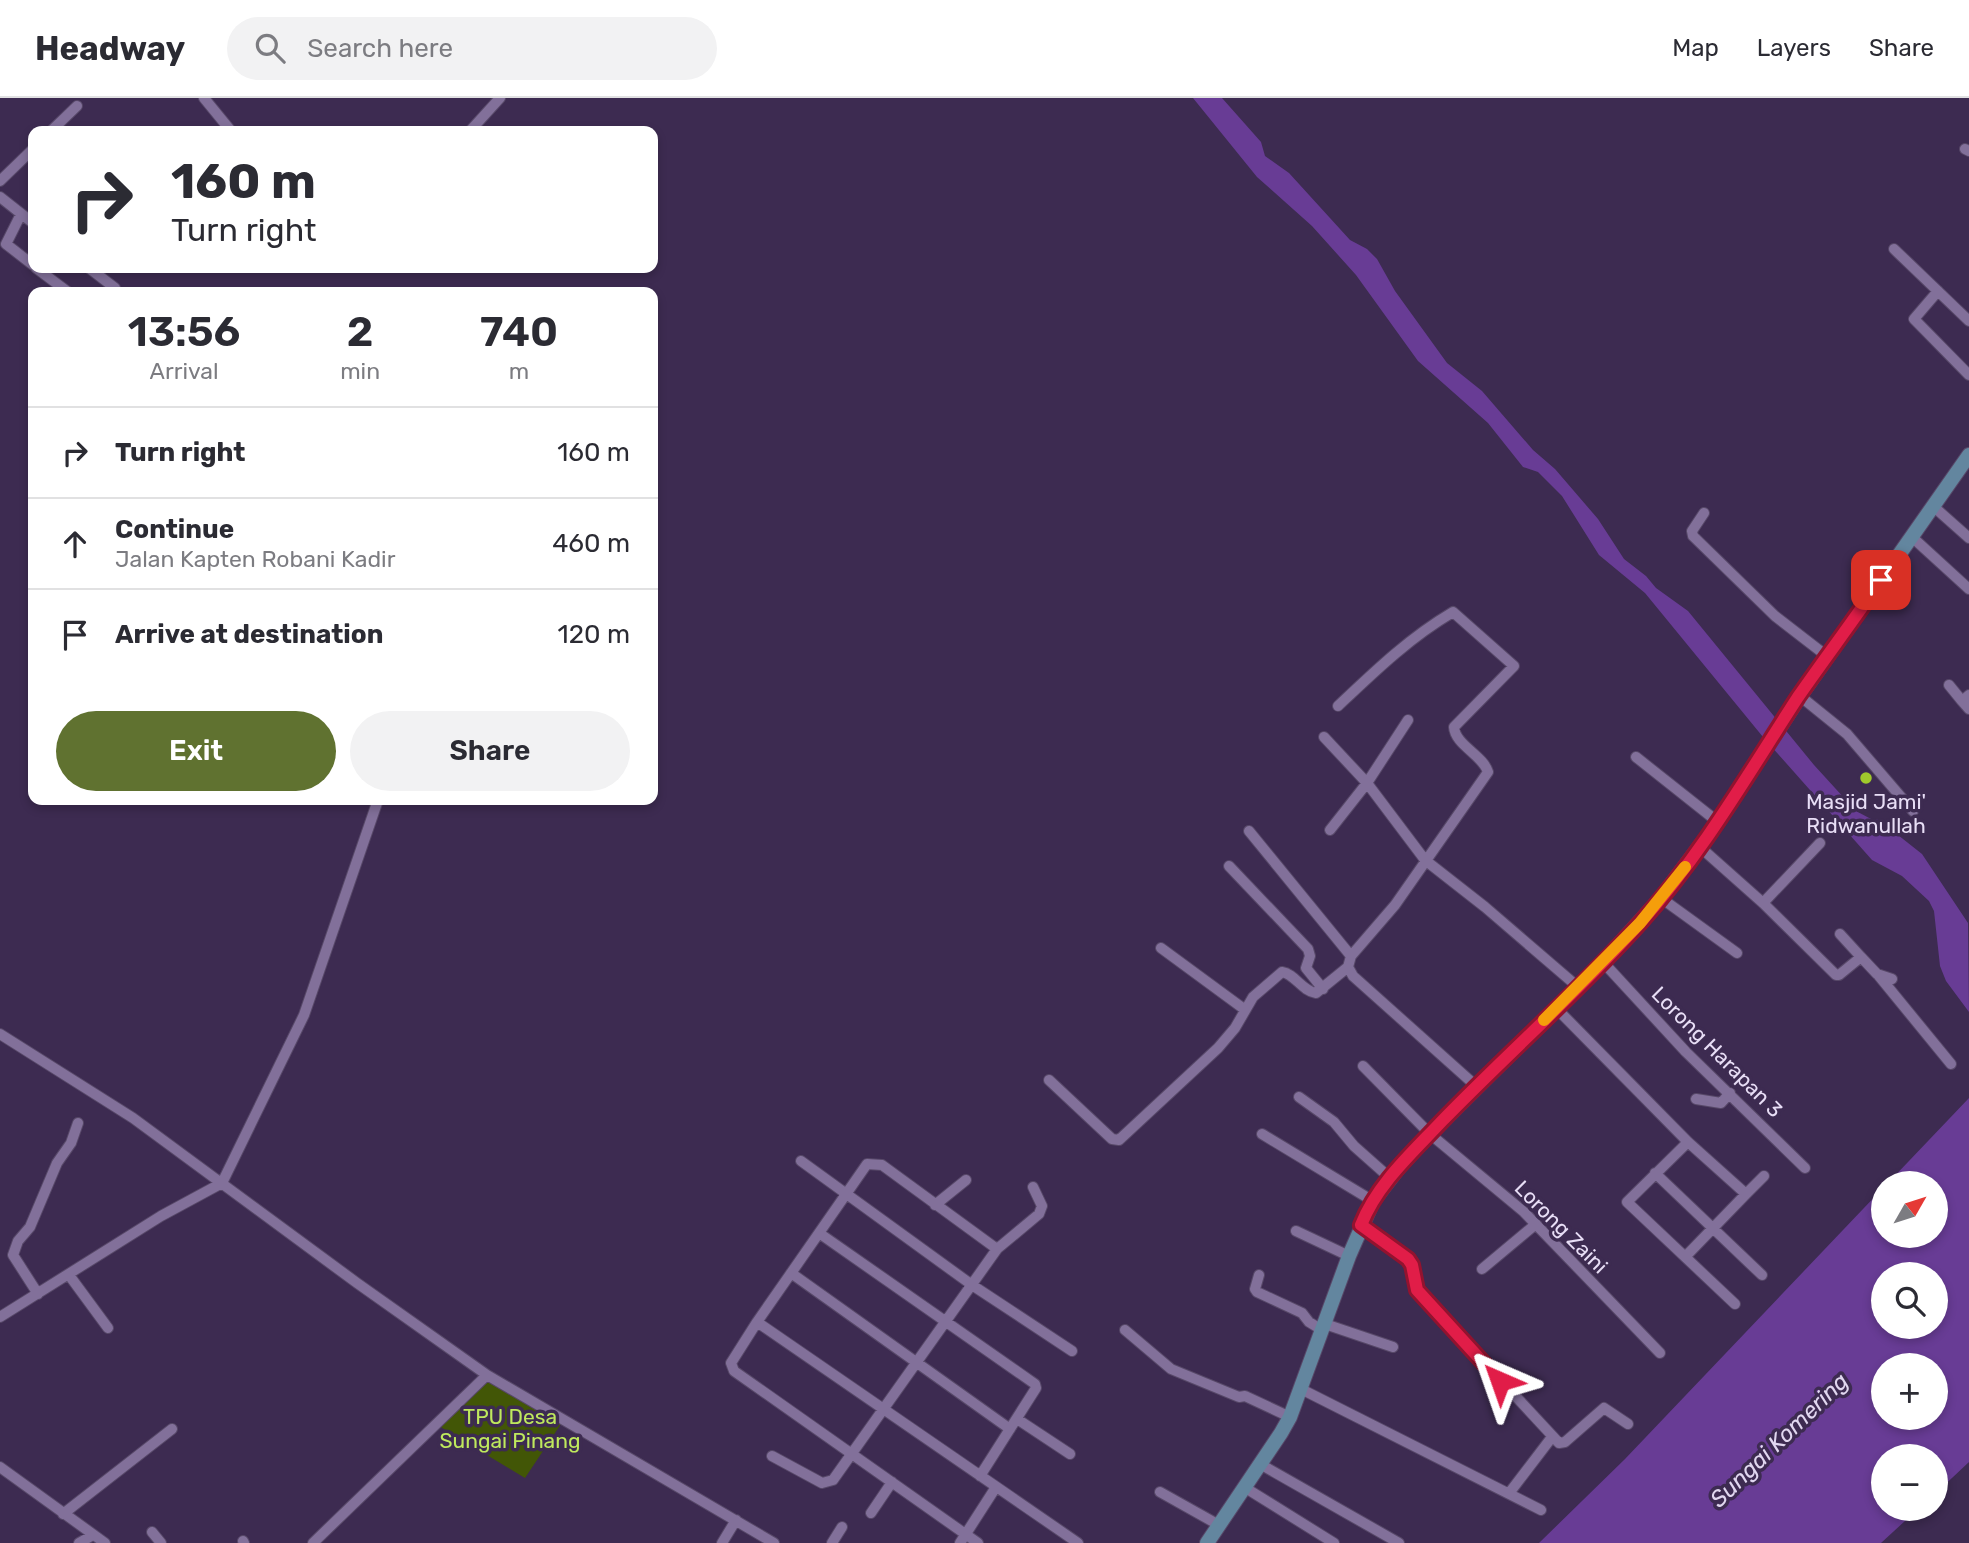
<!DOCTYPE html>
<meta charset="utf-8">
<style>
body{margin:0;font-family:Rubik,sans-serif;background:#f2f2f3;color:#2b2b33;height:100vh;display:flex;flex-direction:column;font-size:26px;white-space:nowrap}
*{box-sizing:border-box;margin:0}
p{font-size:23px;color:#7c7c81}
.icon{flex:none;width:38px;height:38px;fill:none;stroke:currentColor;stroke-width:2;stroke-linecap:round;stroke-linejoin:round}
.map{position:relative;flex:1;overflow:hidden}
.side{position:absolute;left:28px;top:189px;width:630px;height:518px;display:flex;flex-direction:column;background:#fff;border-radius:14px;box-shadow:0 4px 10px #0003}
.side>*{flex:none}
.banner{position:absolute;left:28px;top:28px;width:630px;height:147px;border-radius:14px;box-shadow:0 4px 10px #0003;background:#fff;color:#2b2b33;overflow:hidden}
.needle{width:46px;rotate:51deg}
.controls{position:absolute;left:1871px;top:1073px;display:grid;gap:14px}
.controls a{display:grid;place-items:center;width:77px;height:77px;border-radius:50%;background:#fff;box-shadow:0 4px 10px #0003;font-size:35px}
.pin{position:absolute;display:grid;place-items:center;width:60px;height:60px;color:#fff;margin:-30px;border-radius:14px;box-shadow:0 4px 10px #0006}
.me{position:absolute;width:77px;margin:-38px;rotate:317deg;stroke-linejoin:round;filter:drop-shadow(0 0 5px #0008)}
.turn{display:flex;align-items:center;gap:24px;height:147px;padding:0 28px;font-size:32px}
.turn .icon{width:91px;height:91px;stroke-width:2.5}
.turn b{display:block;font-size:49px;line-height:60px}
.eta{display:flex;justify-content:space-evenly;align-items:center;height:119px;text-align:center}
.eta b{font-size:42px;font-weight:600;line-height:49px}
.cta{display:flex;gap:14px;margin-top:auto;padding:14px 28px}
.cta a{flex:1;height:80px;border-radius:42px;background:#607230;color:#fff;font-size:28px;font-weight:600;line-height:80px;text-align:center}
.cta a+a{background:#f2f2f3;color:#2b2b33}
ul{padding:0;list-style:none}
li{display:flex;align-items:center;gap:21px;height:91px;padding:0 28px;border-top:2px solid #e1e1e2}
li div{flex:1}
li b{display:block;font-size:26px}
li em{font-style:normal}
header{display:flex;align-items:center;gap:42px;box-sizing:border-box;height:98px;padding:0 35px;background:#fff;border-bottom:2px solid #e1e1e2}
header strong{font-size:33px}
nav{display:flex;gap:38px;margin-inline-start:auto;font-size:24px}
.search{width:490px;height:63px;background:#f2f2f3;display:flex;align-items:center;gap:18px;box-sizing:border-box;padding:0 24px;border-radius:38px;color:#7c7c81;font-size:26px}
.map>svg:first-child{display:block}
</style>
<header>
<strong>Headway</strong>
<div class="search"><svg class="icon" aria-label="search" viewBox="0 0 24 24"><circle cx="10" cy="10" r="6"/><path d="M15 15l6 6"/></svg>Search here</div>
<nav><a>Map</a><a>Layers</a><a>Share</a></nav>
</header>
<div class="map">
<svg width="1969" height="1445" viewBox="0 0 1969 1445">
<rect width="100%" height="100%" fill="#3d2b51"/>
<path fill="#425606" d="M489 1281 563 1323 525 1380 439 1328Z"/>
<path fill="#683c95" fill-rule="evenodd" d="M1193 0H1222L1261 44 1265 58 1289 75 1350 142 1367 151 1377 161 1395 193 1447 265 1482 293 1533 352 1555 371 1598 421 1624 461 1646 478 1656 490 1688 513 1814 667 1856 713 1871 721 1879 722 1922 756 1968 825 1969 914 1946 883 1940 868 1934 813 1929 803 1902 778 1872 762 1763 639 1645 495 1599 457 1562 398 1538 374 1523 369 1488 325 1418 263 1356 177 1312 128 1257 79Z
M1969 1000V1364L1936 1395V1358H1883V1410L1918 1411 1881 1445H1539L1625 1361 1883 1090V1138H1936V1085H1888ZM1883 1176H1936V1228H1883ZM1883 1267H1936V1320H1883Z"/>
<g fill="none" stroke-linecap="round" stroke-linejoin="round">
<g stroke="#574868" stroke-width="12">
<path id="minor" d="M204 0 231 33
M51 33 77 8
M470 33 500 0
M1965 51 1969 53
M0 83 33 51
M0 99 33 125
M21 116 6 146 33 167
M1894 151 1969 223
M36 170 68 194
M89 170 115 190
M1938 193 1914 221 1969 277
M1933 408 1969 440
M1704 415 1692 433 1693 438 1775 518 1828 559
M1912 439 1969 491
M1949 587 1962 603
M1969 597 1962 603 1969 611
M1800 598 1847 636 1913 713
M1338 608C1375 573 1409 540 1453 514L1514 568 1454 629C1455 647 1483 657 1488 674L1395 807 1351 858 1348 869 1353 878 1476 988
M1324 639 1367 685 1425 762 1485 809 1578 889
M1636 659 1718 724
M1330 732 1367 685 1408 622
M1249 733 1351 858
M1700 749 1763 805 1836 877H1839L1861 859 1877 876 1892 881
M1229 768 1308 851 1310 858 1306 870 1323 891
M1661 800 1737 855
M1763 805 1820 745
M1840 836 1861 859
M1161 850 1244 911
M1603 864 1686 954 1805 1070
M1879 878 1951 966
M1556 910 1688 1044 1746 1096 1685 1159
M0 936 133 1020 357 1185 487 1277 774 1445
M1363 968 1430 1036 1524 1114 1660 1255
M1049 982 1112 1041 1119 1042 1218 950 1235 930 1253 899 1282 874C1295 876 1302 893 1316 895L1348 869
M1299 999 1334 1024 1354 1048 1390 1080
M1696 1001 1721 1005 1730 995
M1262 1036 1373 1103
M1688 1044 1627 1104 1735 1206
M801 1063 972 1187 1072 1253
M1655 1075 1762 1177
M1746 1096 1764 1078
M935 1107 966 1082
M1361 1127 1410 1163 1417 1192 1559 1345 1565 1344 1604 1310 1628 1326
M1296 1133 1349 1158
M819 1135 1035 1286 1036 1290 980 1378
M1482 1171 1536 1126
M791 1175 1010 1331
M69 1177 108 1230
M1259 1177 1255 1191 1257 1194 1302 1215 1309 1224 1322 1232
M38 1196 13 1157 18 1143 30 1129 57 1065 71 1045 78 1025
M0 1219 161 1118 222 1085 304 917 378 702
M757 1224 1078 1445
M1325 1226 1393 1249
M1125 1232 1171 1271 1239 1299 1245 1298 1290 1319
M1301 1291 1541 1412
M1017 1321 1070 1356
M772 1358 822 1385 833 1382 997 1151 1039 1116 1042 1108 1033 1089
M1260 1366 1399 1445
M0 1369 105 1445
M1244 1389 1334 1445
M1160 1394 1219 1427
M1510 1394 1552 1339
M871 1415 892 1384
M63 1416 172 1331
M152 1434 161 1445
M243 1443 244 1445
M79 1445 93 1437
M313 1445 487 1277
M722 1445 736 1422
M832 1445 842 1429
M960 1445 996 1389
M978 1445 734 1273 731 1265 757 1224 867 1066 882 1067 997 1151"/>
</g>
<g stroke="#574868" stroke-width="16">
<path id="secondary" d="M1207 1445 1281 1335 1290 1319 1349 1158 1373 1103 1400 1068 1430 1036 1603 864 1661 800 1718 724 1800 598 1969 357"/>
</g>
<use href="#minor" stroke="#82709a" stroke-width="10"/>
<use href="#secondary" stroke="#63869f" stroke-width="14"/>
</g>
<g fill="none" stroke-linecap="round" stroke-linejoin="round">
<g stroke="#92132f" stroke-width="18">
<path id="route" d="M1500 1283 1417 1192 1412 1167 1408 1161 1361 1127C1377 1086 1412 1055 1442 1023 1507 956 1578 894 1640 825 1702 756 1748 676 1798 599 1825 560 1854 522 1881 482"/>
</g>
<use href="#route" stroke="#e11d48" stroke-width="12"/>
<path stroke="#f59e0b" stroke-width="12" d="M1544 922 1640 825 1685 769"/>
</g>
<circle fill="#a0c92c" stroke="#3d2b51" stroke-width="2.5" cx="1866" cy="680" r="7"/>
<g text-anchor="middle" stroke-width="7" stroke-linejoin="round" paint-order="stroke">
<g font-size="21" fill="#e8def6" stroke="#3d2b51">
<text x="1866" y="711">Masjid Jami'<tspan x="1866" dy="24">Ridwanullah</tspan></text>
</g>
<g font-size="21" fill="#e8def6" stroke="#3d2b51">
<text transform="translate(1717 954) rotate(45)" y="7">Lorong Harapan 3</text>
<text transform="translate(1561 1129) rotate(45)" y="7">Lorong Zaini</text>
</g>
<g font-size="21" fill="#bfe95d" stroke="#3d2b51">
<text x="510" y="1326">TPU Desa<tspan x="510" dy="24">Sungai Pinang</tspan></text>
</g>
<g font-size="23" font-style="italic" fill="#e1d7f0" stroke="#3d2b51">
<text transform="translate(1779 1342) rotate(-44)" y="8">Sungai Komering</text>
</g>
</g>
</svg>
<div class="controls">
<a><svg class="needle" viewBox="-14 -14 28 28"><path d="M0-13l5 13h-10z" fill="#e53935"/><path d="M0 13l5-13h-10z" fill="#7c7c81"/></svg></a>
<a><svg class="icon" aria-label="search" viewBox="0 0 24 24"><circle cx="10" cy="10" r="6"/><path d="M15 15l6 6"/></svg></a>
<a>+</a>
<a>−</a>
</div>
<div class="pin" style="left:1881px;top:482px;background:#d93025"><svg class="icon" aria-label="arrive" viewBox="0 0 24 24"><path d="M6 21V4h12l-3 4 3 4H6"/></svg></div>
<svg class="me" style="left:1500px;top:1283px" viewBox="-20 -20 40 40"><path d="M0-17L14 15 0 8-14 15z" fill="#e11d48" stroke="#fff" stroke-width="4"/></svg>
<div class="banner">
<div class="turn"><svg class="icon" aria-label="right" viewBox="0 0 24 24"><path d="M7 20v-9h11M14 6l5 5-5 5"/></svg><div><b>160 m</b>Turn right</div></div>
</div>
<section class="side">
<div class="eta">
<div><b>13:56</b><p>Arrival</p></div>
<div><b>2</b><p>min</p></div>
<div><b>740</b><p>m</p></div>
</div>
<ul>
<li><svg class="icon" aria-label="right" viewBox="0 0 24 24"><path d="M7 20v-9h11M14 6l5 5-5 5"/></svg><div><b>Turn right</b></div><em>160 m</em></li>
<li><svg class="icon" aria-label="ahead" viewBox="0 0 24 24"><path d="M12 20V5M6 11l6-6 6 6"/></svg><div><b>Continue</b><p>Jalan Kapten Robani Kadir</p></div><em>460 m</em></li>
<li><svg class="icon" aria-label="arrive" viewBox="0 0 24 24"><path d="M6 21V4h12l-3 4 3 4H6"/></svg><div><b>Arrive at destination</b></div><em>120 m</em></li>
</ul>
<div class="cta"><a>Exit</a><a>Share</a></div>
</section>
</div>
